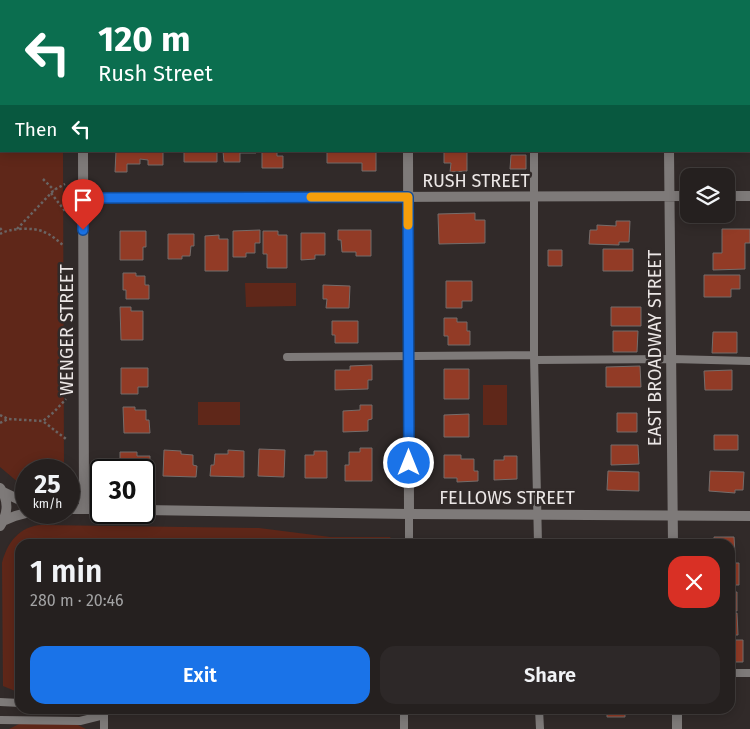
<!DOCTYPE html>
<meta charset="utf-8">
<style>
body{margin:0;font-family:"Fira Sans",sans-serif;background:#2d2828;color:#f1f3f6;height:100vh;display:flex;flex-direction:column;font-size:19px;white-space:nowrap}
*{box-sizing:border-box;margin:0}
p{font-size:16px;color:#a3a3a4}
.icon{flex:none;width:28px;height:28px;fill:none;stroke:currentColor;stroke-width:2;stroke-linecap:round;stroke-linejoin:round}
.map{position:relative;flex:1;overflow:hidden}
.panel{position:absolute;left:15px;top:539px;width:720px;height:175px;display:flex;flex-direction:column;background:#25201f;border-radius:15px;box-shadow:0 2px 12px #0003,0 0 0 1px #423e3d}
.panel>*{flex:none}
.top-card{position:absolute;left:0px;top:0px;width:750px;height:152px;box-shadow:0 2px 12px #0003,0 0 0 1px #423e3d;background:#0b6e4f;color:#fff;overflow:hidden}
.buttons{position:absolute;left:680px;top:168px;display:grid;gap:10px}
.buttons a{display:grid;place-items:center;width:55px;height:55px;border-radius:10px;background:#25201f;box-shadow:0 2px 12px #0003,0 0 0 1px #423e3d;font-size:25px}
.speed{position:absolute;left:15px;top:459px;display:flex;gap:10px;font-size:25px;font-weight:700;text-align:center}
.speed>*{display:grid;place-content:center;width:65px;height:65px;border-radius:50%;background:#25201f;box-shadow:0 2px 12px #0003,0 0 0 1px #423e3d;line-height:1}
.speed small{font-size:12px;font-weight:400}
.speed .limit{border:2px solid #111;border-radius:8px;background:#fff;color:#111}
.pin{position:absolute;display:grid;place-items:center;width:42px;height:42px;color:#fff;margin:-51px -21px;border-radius:50% 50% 50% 0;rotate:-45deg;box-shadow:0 0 5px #0007}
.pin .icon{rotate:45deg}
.me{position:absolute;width:55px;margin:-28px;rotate:0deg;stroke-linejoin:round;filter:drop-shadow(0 0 4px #0008)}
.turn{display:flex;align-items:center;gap:18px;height:105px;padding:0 15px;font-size:22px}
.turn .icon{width:65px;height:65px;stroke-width:2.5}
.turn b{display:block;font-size:35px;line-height:42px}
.then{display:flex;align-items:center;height:48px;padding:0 15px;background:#0003;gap:10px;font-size:19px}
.round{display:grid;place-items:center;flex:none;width:52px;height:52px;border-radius:15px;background:#2d2828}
.overview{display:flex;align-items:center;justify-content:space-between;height:85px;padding:0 15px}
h1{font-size:30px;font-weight:600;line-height:38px}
.primary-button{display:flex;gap:10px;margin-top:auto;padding:10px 15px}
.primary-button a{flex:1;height:58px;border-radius:15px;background:#1a73e8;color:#fff;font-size:20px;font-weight:600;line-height:58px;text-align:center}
.primary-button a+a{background:#2d2828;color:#f1f3f6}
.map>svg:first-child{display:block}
</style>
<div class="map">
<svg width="750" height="729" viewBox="0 0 750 729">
<rect width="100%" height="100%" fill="#312a29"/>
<path fill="#5f2719" d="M0 0H62L1 1V151H63L64 470H26V489L0 467Z
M245 283H296V306L246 307Z
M483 385H507V425H483Z
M198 402H240V425H198Z
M42 525 259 528 330 537H390L395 544H20V693L3 686 2 563C7 543 19 526 42 525Z
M330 709H388L375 714H331L329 712Z
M19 724H76L86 729H9Z"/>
<path fill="#923b26" stroke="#756d6b" d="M119 0H152V1H119Z
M335 0H369V1H335Z
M438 0H464V1H438Z
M580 0H617V1H580Z
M699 0H727V1H699Z
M116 151H163V165H148V160L140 159V164H127V172H115Z
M184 151H217V162H184Z
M223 151H256V153H240V162H224Z
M262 151H277V156H283V168H262Z
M327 151H376V171H362V163H327Z
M444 151H467V171L450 172 451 163H444Z
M511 155H526V169H510Z
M475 213V220H485V243L439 244 438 214Z
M616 221H630L629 242H619V245L589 244 590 230H597V225L616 226Z
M722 229H750V243H745V269L713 270V253H722Z
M260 230V243H255V253H246V257H233V231Z
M338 230H371V256H356V252H342L341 240H338Z
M120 231H146V247H143V260H120Z
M263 231H278V235H287V268H267V254H263Z
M301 233H325V255H315V259L301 260Z
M168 234H194V246H191L190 256H182V259H168Z
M219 235V239H228V271H205V236Z
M603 249H633V271H603Z
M548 250H562V266H548Z
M123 273H136V276H145V285H149V299H126V290H123Z
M704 275H740V289H731V297H704Z
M446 281H472V301H462V308H446Z
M323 285 350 286 349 308H326L327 299H323Z
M120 307H131V311H143V340H121Z
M611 307H641V326H611Z
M444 318H457V322H467V331H470V345H448V336H444Z
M332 321H358V343H335V335H332Z
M613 331H638L637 352H613Z
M713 332H737V353H712Z
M372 365V380H368V389L335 390V370H350V366Z
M640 366 641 387H606V367Z
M121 368H148V387H138V394H121Z
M444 369H469V399H444Z
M732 370V390H705L704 371Z
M360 405H372V419L368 420V431L343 432V411L360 410Z
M123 407H135V410H146V420H149L150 433H124Z
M617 413H637V432H617Z
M469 414V437H444V415Z
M714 435H738V450H714Z
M611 445H638L639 464 611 465Z
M360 448H372V481H345V465H349V452H360Z
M259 449 285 450 284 477 258 476Z
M164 450 181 451V454L193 455V465L197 466 196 477 163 476Z
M228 450 244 451V477L210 476 211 465H214L215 454H228Z
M314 451H327V478H305V455H314Z
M120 452H137V456H150V467H154V478H144V470H120Z
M444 455H461V459H474V471H478V481L457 482V478H444Z
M504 456H517V479L494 480V460H504Z
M608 471 639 472V491L607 490Z
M710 471 744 472 743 490H735V493L709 491Z
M714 537H734L735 553H730V544H714Z
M730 563H739V585H730Z
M730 592H737V611H730Z
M730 613H737L738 635H730Z
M730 640H743V662H730Z
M607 709H625V717H607Z"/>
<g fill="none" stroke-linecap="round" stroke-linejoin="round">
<path stroke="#6a6463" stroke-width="2.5" stroke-dasharray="2.5 2.5" stroke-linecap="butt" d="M51 1 52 0
M0 14H1
M0 72 1 71
M43 179 54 190
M51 193 65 211
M0 228 3 232
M17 229 54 190 65 184
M0 234C9 228 34 227 44 232 52 235 58 241 64 246
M0 415 8 419
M44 422 66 439
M0 423 8 419 43 421 54 412 66 399"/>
<path stroke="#7e7a79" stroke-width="8" d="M532 0V1
M749 39H750
M534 151V355L538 544
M287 357 534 355
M535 360 672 359 750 361
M409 544V514
M730 673H750
M0 702 20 703
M91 709 104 715
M539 709 540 729
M0 720 80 721 104 715
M104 729V715
M404 729V709"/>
<path stroke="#7e7a79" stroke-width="10" d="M82 0V1
M407 0V1
M667 0V1
M83 151 84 509
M408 151 409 514
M669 151 673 544
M726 196H750
M83 198 689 196
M677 709V729"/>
<path stroke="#7e7a79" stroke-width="10" d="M0 488C9 500 8 514 0 526
M3 492 26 503
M69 509H101
M144 510 409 514 750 516
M3 521 15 516 30 512"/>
</g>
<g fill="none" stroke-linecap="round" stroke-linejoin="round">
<g stroke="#114b97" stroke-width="12">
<path id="route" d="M83 230V198L408 197 409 463"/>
</g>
<use href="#route" stroke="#1a73e8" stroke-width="9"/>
<path stroke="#f59e0b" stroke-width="9" d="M311 197H408V225"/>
</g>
<g text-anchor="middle" stroke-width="5" stroke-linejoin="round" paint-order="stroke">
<g font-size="18" fill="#ece7e6" stroke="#312a29">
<text x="476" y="187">RUSH STREET</text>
<text transform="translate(67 330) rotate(-90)" y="6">WENGER STREET</text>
<text transform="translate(655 348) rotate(-90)" y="6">EAST BROADWAY STREET</text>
<text x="507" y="504">FELLOWS STREET</text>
</g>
</g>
</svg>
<div class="buttons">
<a><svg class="icon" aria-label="layers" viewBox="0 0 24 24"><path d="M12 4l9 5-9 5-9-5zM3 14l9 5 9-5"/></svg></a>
</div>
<div class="speed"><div>25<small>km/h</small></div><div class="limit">30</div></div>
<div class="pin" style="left:83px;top:230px;background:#d93025"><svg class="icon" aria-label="arrive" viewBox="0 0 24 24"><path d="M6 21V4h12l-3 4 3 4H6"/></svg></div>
<svg class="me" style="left:409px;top:463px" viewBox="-20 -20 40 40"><circle r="17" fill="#1a73e8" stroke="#fff" stroke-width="3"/><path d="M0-11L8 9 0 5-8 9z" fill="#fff"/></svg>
<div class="top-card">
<div class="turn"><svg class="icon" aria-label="left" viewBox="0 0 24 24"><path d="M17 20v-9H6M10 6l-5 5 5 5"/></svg><div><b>120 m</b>Rush Street</div></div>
<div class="then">Then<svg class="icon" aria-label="left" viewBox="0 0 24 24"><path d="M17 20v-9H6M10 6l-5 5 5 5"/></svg></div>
</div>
<section class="panel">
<div class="overview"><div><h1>1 min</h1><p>280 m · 20:46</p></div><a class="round" style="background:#d93025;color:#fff"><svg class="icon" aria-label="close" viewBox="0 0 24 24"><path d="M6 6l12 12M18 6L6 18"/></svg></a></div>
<div class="primary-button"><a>Exit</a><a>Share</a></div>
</section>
</div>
